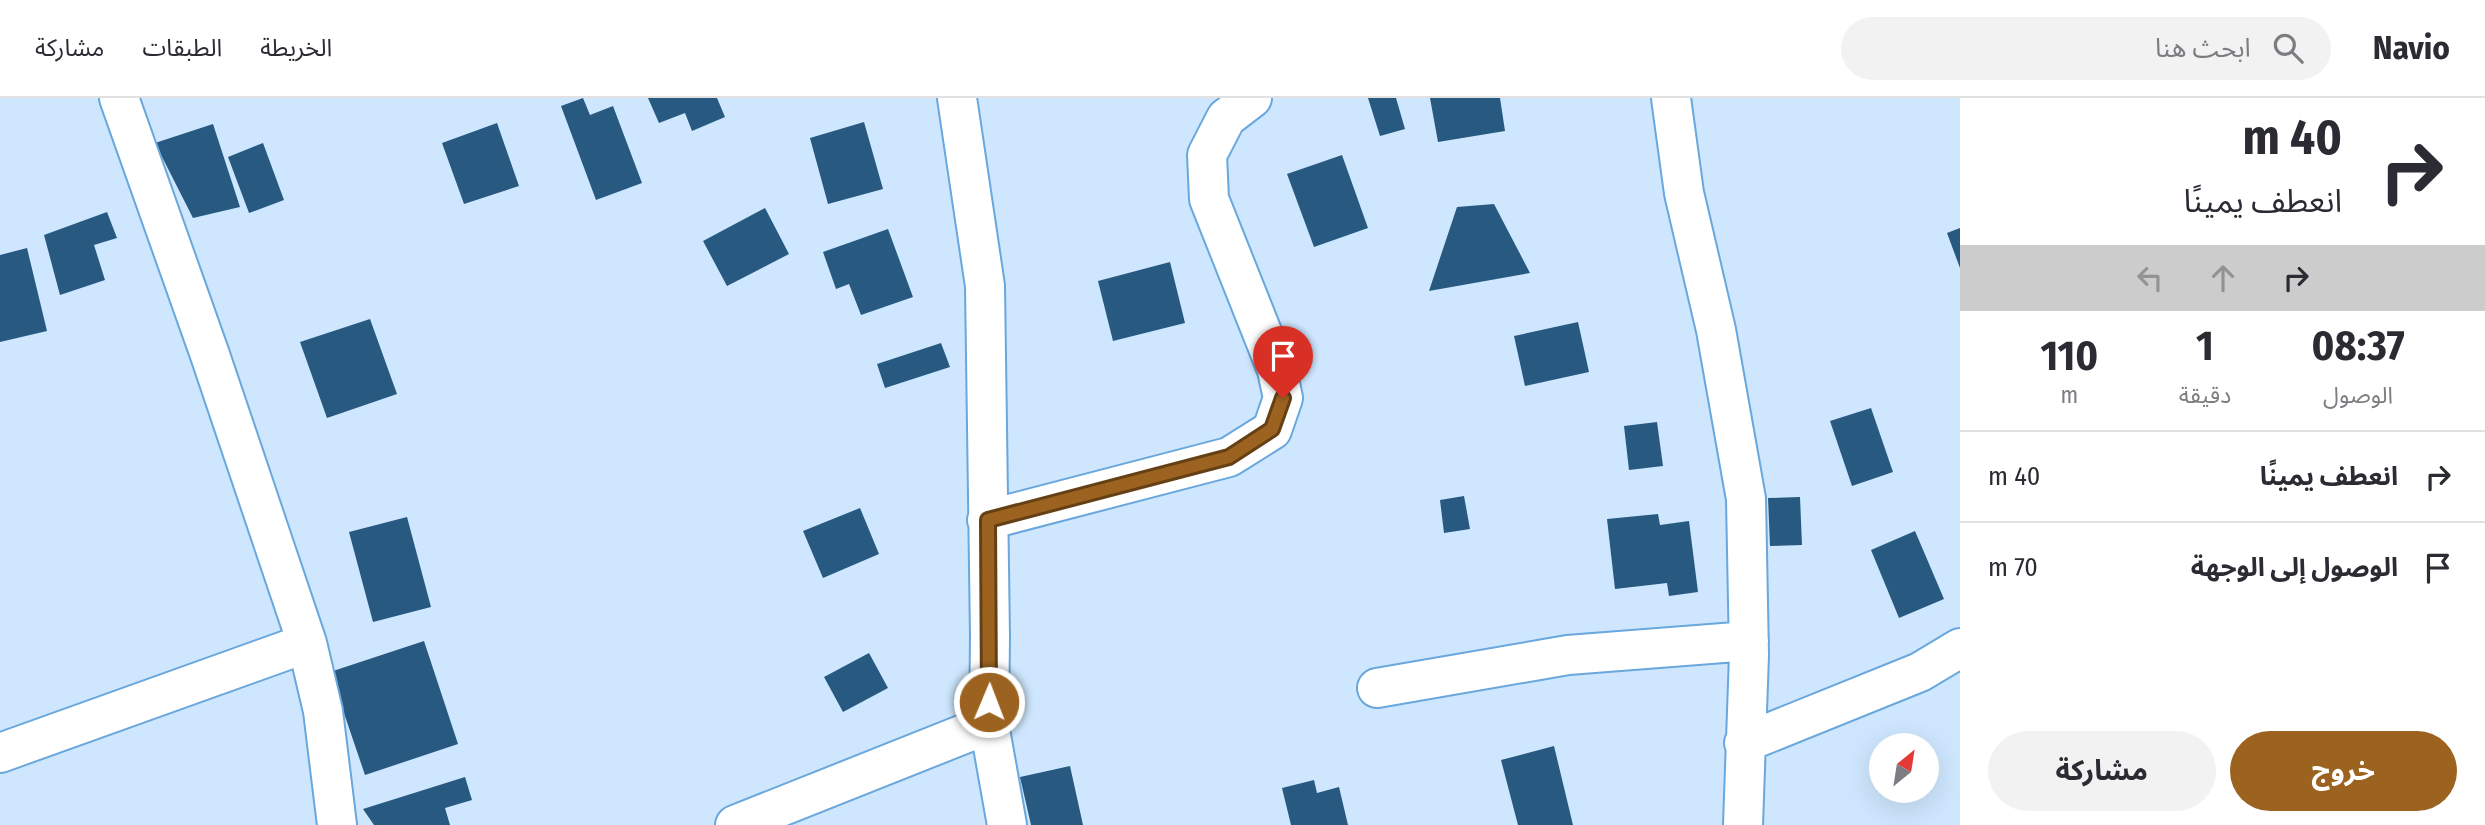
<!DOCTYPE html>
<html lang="ar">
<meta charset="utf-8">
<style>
body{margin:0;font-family:"Fira Sans Condensed","Noto Sans Arabic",sans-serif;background:#f2f2f3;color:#2b2b33;direction:rtl;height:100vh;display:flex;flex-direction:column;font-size:26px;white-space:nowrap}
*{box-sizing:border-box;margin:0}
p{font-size:23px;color:#7c7c81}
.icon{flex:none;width:38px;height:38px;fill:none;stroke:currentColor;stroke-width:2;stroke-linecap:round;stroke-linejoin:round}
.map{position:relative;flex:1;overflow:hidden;direction:ltr}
.side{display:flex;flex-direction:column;background:#fff;width:525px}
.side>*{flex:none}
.hud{background:#fff;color:#2b2b33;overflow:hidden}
.needle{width:46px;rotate:30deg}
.tools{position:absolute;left:1869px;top:635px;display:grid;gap:14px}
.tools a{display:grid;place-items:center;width:70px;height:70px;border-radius:50%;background:#fff;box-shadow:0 7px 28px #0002;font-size:35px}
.pin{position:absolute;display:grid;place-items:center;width:60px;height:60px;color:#fff;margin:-72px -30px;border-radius:50% 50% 50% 0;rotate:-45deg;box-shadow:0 0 7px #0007}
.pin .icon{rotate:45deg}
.me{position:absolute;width:77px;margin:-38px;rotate:1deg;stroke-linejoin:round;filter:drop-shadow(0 0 5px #0008)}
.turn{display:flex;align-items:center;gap:24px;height:147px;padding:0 28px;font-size:32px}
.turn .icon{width:91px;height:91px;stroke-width:2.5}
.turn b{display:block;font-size:49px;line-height:60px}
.lanes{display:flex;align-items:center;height:66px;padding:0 28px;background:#0003;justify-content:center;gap:35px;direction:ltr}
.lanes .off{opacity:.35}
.eta{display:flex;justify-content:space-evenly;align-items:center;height:119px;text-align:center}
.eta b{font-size:42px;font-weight:700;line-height:49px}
.primary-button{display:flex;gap:14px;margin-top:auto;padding:14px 28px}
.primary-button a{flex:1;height:80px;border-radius:42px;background:#9c6320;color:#fff;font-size:28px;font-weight:700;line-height:80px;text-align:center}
.primary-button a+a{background:#f2f2f3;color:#2b2b33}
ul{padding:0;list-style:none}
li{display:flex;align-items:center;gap:21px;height:91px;padding:0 28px;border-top:2px solid #e1e1e2}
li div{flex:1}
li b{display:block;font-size:26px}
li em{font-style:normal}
header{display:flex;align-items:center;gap:42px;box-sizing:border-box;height:98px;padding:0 35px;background:#fff;border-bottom:2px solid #e1e1e2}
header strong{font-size:33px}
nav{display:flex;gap:38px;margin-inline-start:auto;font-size:24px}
.search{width:490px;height:63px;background:#f2f2f3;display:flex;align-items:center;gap:18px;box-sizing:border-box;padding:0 24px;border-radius:38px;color:#7c7c81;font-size:26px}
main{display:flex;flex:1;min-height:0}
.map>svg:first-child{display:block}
</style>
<header>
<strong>Navio</strong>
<div class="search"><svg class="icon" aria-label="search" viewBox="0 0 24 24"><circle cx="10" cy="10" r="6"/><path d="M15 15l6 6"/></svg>ابحث هنا</div>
<nav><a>الخريطة</a><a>الطبقات</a><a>مشاركة</a></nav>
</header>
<main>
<section class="side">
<div class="hud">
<div class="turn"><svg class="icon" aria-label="right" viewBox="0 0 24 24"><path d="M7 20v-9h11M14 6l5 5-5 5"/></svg><div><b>40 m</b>انعطف يمينًا</div></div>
<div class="lanes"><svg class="icon off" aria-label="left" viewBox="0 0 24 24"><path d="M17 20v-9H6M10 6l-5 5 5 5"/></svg><svg class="icon off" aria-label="ahead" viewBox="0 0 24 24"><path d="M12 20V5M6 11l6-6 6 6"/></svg><svg class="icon" aria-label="right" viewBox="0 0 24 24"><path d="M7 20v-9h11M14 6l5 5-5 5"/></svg></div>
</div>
<div class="eta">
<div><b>08:37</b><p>الوصول</p></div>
<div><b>1</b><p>دقيقة</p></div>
<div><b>110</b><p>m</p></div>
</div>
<ul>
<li><svg class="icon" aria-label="right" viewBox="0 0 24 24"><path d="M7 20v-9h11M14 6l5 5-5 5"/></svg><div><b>انعطف يمينًا</b></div><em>40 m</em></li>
<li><svg class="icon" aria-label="arrive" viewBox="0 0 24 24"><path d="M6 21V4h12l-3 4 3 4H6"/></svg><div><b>الوصول إلى الوجهة</b></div><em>70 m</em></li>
</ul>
<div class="primary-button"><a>خروج</a><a>مشاركة</a></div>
</section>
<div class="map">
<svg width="1960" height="727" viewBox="0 0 1960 727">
<rect width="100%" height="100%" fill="#cee7fe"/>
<path fill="#275981" d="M583 0 590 17 613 8 642 85 596 102 561 8Z
M648 0H717L725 19 692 33 685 15 659 25Z
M1368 0H1396L1405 31 1380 38Z
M1430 0H1500L1505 33 1438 44Z
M864 24 883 91 828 106 810 40Z
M497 25 519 88 464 106 442 45Z
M213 26 240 109 193 120 155 45Z
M263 45 284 102 249 115 228 59Z
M1342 57 1368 130 1314 149 1287 76Z
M1494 106 1530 175 1429 193 1457 109Z
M765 110 789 156 727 188 703 143Z
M107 114 117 140 94 147 105 182 60 197 44 137Z
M1960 130V170L1947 135Z
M888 131 913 199 861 217 849 186 836 191 823 154Z
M27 150 47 233 0 244V157Z
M1170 164 1185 225 1113 243 1098 183Z
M370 221 397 296 327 320 300 244Z
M1578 224 1589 274 1525 288 1514 238Z
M941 245 950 269 885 290 877 266Z
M1871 310 1893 374 1852 388 1830 323Z
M1657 324 1663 368 1629 372 1624 328Z
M1464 398 1470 431 1444 435 1440 402Z
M1800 399 1802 447 1770 448 1768 400Z
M860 410 879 456 823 480 803 433Z
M1658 416 1660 427 1689 423 1698 494 1669 498 1667 485 1615 491 1607 421Z
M407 419 431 509 373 524 349 434Z
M1915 433 1944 501 1899 520 1871 452Z
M424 543 458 646 365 677 330 574Z
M869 555 888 590 843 614 824 579Z
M1554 648 1573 727H1518L1501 662Z
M1070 668 1083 727H1031L1020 679Z
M465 679 472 702 445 710 450 727H374L363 711Z
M1314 682 1317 695 1339 689 1348 727H1291L1282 690Z"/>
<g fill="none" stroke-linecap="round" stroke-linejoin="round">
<g stroke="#69a7dc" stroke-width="42">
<path id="minor" d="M119 0 210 257 307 545 323 613 337 727
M957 0 985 188 990 539 989 626 1007 727
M1671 0 1684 95 1716 232 1746 401 1749 557 1743 727
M987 422 1229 359 1272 332 1283 300 1277 272 1209 101 1207 57 1226 20 1252 0
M1377 590 1568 557 1749 543
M1744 645 1920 574 1960 550
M0 655 307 545
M735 727 989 626"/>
</g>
<use href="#minor" stroke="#fff" stroke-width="38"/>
</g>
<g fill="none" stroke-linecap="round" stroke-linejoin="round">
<g stroke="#654015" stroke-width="18">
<path id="route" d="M989 604 988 422 1229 359 1272 331 1283 300"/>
</g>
<use href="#route" stroke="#9c6320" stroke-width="12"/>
</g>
</svg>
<div class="tools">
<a><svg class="needle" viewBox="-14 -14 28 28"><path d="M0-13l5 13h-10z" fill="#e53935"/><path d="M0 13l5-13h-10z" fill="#7c7c81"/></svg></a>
</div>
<div class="pin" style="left:1283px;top:300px;background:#d93025"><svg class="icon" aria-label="arrive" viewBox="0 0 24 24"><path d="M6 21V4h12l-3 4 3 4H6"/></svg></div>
<svg class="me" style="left:989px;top:604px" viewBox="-20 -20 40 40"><circle r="17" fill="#9c6320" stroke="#fff" stroke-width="3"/><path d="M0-11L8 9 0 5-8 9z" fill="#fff"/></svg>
</div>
</main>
